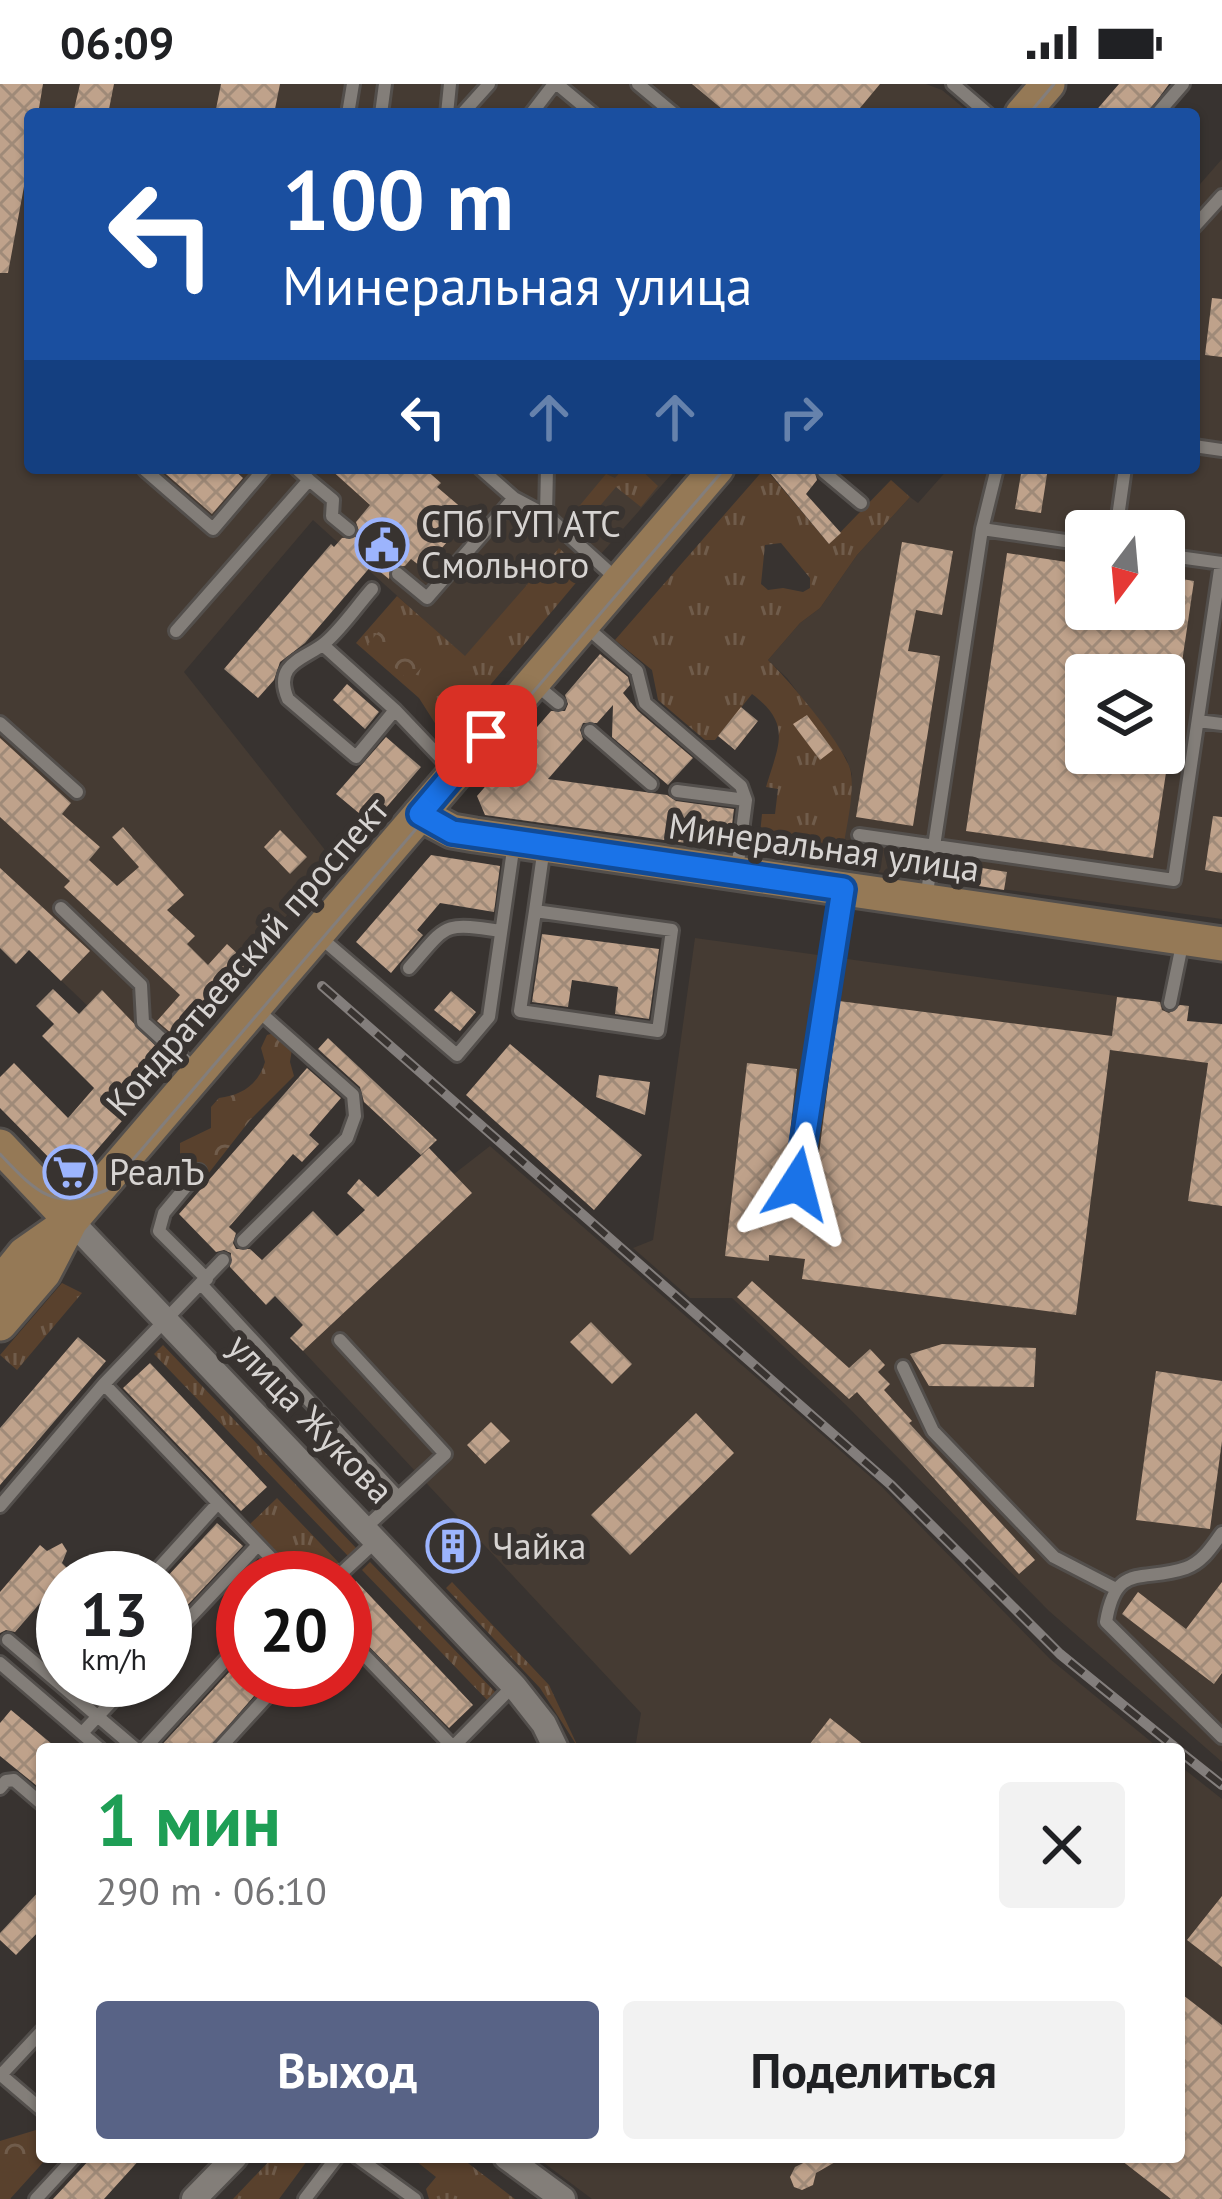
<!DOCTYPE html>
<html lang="ru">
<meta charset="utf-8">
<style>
body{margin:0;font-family:"PT Sans",sans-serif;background:#f2f2f2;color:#202124;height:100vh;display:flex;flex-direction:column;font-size:45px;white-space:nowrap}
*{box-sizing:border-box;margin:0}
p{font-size:39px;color:#757577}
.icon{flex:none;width:66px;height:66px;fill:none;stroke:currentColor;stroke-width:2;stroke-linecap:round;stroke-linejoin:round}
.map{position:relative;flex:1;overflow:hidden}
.panel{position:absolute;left:36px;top:1659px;width:1149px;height:420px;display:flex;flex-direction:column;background:#fff;border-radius:12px;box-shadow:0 3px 9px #0004}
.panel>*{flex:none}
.banner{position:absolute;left:24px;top:24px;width:1176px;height:366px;border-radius:12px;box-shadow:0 3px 9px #0004;background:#1a4fa0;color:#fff;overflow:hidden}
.needle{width:78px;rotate:196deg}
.controls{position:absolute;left:1065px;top:426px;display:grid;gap:24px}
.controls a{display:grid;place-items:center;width:120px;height:120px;border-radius:12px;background:#fff;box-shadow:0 3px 9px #0004;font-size:60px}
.speed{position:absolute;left:36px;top:1467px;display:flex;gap:24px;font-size:60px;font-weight:700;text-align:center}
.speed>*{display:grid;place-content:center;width:156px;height:156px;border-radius:50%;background:#fff;box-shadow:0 3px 9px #0004;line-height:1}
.speed small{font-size:30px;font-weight:400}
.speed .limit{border:18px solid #d22;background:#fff;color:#111}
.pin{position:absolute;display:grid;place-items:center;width:102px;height:102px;color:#fff;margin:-51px;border-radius:24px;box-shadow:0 6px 18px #0006}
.me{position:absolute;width:132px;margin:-66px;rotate:9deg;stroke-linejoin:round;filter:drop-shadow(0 0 9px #0008)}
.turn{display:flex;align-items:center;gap:42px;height:252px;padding:0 60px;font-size:54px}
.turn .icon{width:156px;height:156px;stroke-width:2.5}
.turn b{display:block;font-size:84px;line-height:102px}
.lanes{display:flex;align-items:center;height:114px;padding:0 60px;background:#0003;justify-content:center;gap:60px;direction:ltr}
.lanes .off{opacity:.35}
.round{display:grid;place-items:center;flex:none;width:126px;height:126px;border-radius:12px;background:#f2f2f2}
.headline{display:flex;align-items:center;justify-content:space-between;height:204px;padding:0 60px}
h1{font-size:72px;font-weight:700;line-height:90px;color:#1e9e55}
.action{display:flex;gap:24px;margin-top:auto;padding:24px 60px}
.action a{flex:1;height:138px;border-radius:12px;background:#586386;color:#fff;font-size:48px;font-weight:700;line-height:138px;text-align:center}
.action a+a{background:#f2f2f2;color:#202124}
.status{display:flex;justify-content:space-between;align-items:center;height:84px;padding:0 60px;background:#fff;direction:ltr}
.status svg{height:33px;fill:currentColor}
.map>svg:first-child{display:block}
</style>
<div class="status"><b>06:09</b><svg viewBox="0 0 49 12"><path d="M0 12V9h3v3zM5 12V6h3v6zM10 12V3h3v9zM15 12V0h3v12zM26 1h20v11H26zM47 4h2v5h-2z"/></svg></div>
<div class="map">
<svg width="1222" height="2115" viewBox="0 0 1222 2115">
<defs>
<pattern id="grass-tufts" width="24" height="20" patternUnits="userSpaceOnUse" patternTransform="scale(3)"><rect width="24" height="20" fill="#59412d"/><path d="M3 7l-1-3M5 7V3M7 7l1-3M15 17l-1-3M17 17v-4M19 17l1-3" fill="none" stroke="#705c4b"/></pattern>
<pattern id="forest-crowns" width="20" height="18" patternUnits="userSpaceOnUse" patternTransform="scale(3)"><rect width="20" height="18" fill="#59412d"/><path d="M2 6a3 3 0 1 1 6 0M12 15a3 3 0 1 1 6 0" fill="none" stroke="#705c4b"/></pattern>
<pattern id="building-cross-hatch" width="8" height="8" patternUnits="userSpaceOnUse" patternTransform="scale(3)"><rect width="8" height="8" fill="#bfa28b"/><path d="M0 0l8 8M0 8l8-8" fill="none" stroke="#9f8a78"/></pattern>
</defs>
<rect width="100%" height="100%" fill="#383330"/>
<path fill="#453b33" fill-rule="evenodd" d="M0 0H926L942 6 971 30H30V384H677L585 488 558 465 465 573 313 436 184 588 333 776 248 878 254 885 157 989 12 849 0 859Z
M1222 75V835L840 783 852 690 846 674 787 594 768 576 800 539 820 524 857 471 910 413 918 419 949 384H1194V107ZM1086 447H1164V525H1086ZM1086 591H1164V669H1086Z
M695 854 1189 922 1182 975 1208 978 1188 1117 1222 1122V1678L1049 1527 846 1321 732 1214H690L633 1164 653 1156Z
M490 1062 881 1402 1050 1575 1160 1665H635L641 1629 303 1267 472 1109 454 1090Z
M1179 1681 1222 1715V2115H592L536 2073H1179Z"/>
<path fill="url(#grass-tufts)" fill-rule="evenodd" d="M624 384H639L658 402 641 423 616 403 588 436 576 426 606 390 615 394Z
M765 384 829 460 891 396 910 413 857 471 820 524 800 539 768 576C787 594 848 665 851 689 855 714 843 757 840 783L758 770 762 730H775L778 705 766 703C779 660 792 640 752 610L715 656H705L658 616 652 586 615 556ZM781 459 810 494V504L803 508 783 504 768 506 761 500 765 461Z
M559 464 585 488 445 655 419 614 356 559 397 512 465 572Z
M62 1199 82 1209 17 1286 0 1271Z
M163 1261 357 1465 349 1473 154 1270Z
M277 1414 341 1481 327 1494H302L250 1440Z
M370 1478 497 1610 489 1618 362 1486Z
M452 1498 549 1601 579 1665 540 1604 446 1504Z
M273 2073H310L279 2115H233Z
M411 2073H460L515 2115H429L426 2105 436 2093Z"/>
<path fill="url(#forest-crowns)" d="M391 533 433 570 410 597 368 560Z
M274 949 293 958 290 978 294 992 250 1036 208 1090 196 1097 180 1074V1059L211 1044V1023L219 1014C242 1011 258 1001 265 978L261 964 267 951Z
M36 2046 42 2052V2073H48L10 2115H0V2057Z"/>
<path fill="url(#building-cross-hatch)" d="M0 0H43L38 30H30V70L8 189H0Z
M80 0H114L108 30H73Z
M221 0H280L274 30H215Z
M692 0H880L855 30H728Z
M1119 0H1169L1147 30H1093Z
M1212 214 1222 215V273L1205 271Z
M159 384H232L243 394 212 430Z
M329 384H424L441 399 437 403 470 431 424 485 411 475 405 482 391 483 389 495 372 481 305 559 280 578 274 596 258 614 224 585 331 460 334 463 342 454 356 453 359 447 356 438 370 421Z
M766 384H814L817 396 806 410 841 449 829 460Z
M1022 384H1048L1041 429 1015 425Z
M902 458 953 467 942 531 916 526 908 567 940 572 913 742 856 733Z
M1007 469 1086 481V525H1164V492L1194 497 1173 639H1164V591H1086V669H1169L1153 774 966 747Z
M600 570 628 593 630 601 623 609 638 627 693 674 668 701 612 653 613 621 597 639H583L580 646 583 655 548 695 667 711 676 717 734 725 729 765 485 731 477 712 551 627H565L568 620 565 611Z
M347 600 379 628 365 645 333 616Z
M741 623 758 637 735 666 718 652Z
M807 631 833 666 820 676 793 640Z
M386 653 421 683 372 740 336 710Z
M0 654 71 719 62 730 100 763 89 776 117 802 139 783 112 753 123 743 184 811 167 826 195 852 187 860 208 881 227 860 254 885 194 949 188 944 178 955 157 937 180 911 64 803 70 797 0 733Z
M1213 732 1222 733V789L1205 786Z
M280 746 307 773 290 790 264 763Z
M431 771 500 782 494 828 440 819 417 846 423 851 391 889 356 858Z
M963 781 1007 788 1004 806 960 799Z
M0 784 90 867 61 897 29 866 16 880 0 864Z
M542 850 659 865 649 935 615 930 618 903 572 896 568 923 532 918Z
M53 905 79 930 102 906 166 973 153 986 161 992 75 1091H66L0 1024V993L14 979 68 1034 94 1004 42 952 54 940 36 922Z
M451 907 476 928 460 947 434 926Z
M1117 913 1160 918 1162 926 1169 929 1180 921 1189 922 1187 937 1222 940V1122L1188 1117 1208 979 1110 966 1076 1231 802 1195 805 1175 769 1171V1177L725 1172 747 979 797 985 784 1104 797 1110 814 1107 839 917 1112 952Z
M328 954 437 1056 421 1071 364 1018 360 1003 318 965Z
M510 960 642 1071 594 1126 466 1011Z
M307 984 341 1014 309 1051 319 1060 302 1078 293 1070 229 1143 236 1149 233 1159 236 1165H250L262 1176 313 1127 337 1152 365 1126 347 1109 359 1095 378 1113 429 1064 472 1109 303 1267 290 1254 303 1241 275 1212 266 1221 230 1183 231 1169 224 1166 216 1168 179 1130Z
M599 991 650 998 645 1031 596 1013Z
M752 1197 849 1284 870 1265 885 1281 878 1288 890 1300 884 1306 912 1337 909 1339 1035 1476 1019 1490 857 1308 849 1315 737 1213Z
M591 1238 632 1280 612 1300 570 1258Z
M78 1253 106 1277 0 1401V1344Z
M942 1260 1036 1264 1034 1303 929 1302 910 1270Z
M150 1279 267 1403 241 1427 123 1304Z
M1156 1287 1222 1297V1357L1210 1445 1136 1436Z
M696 1329 734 1369 630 1471 591 1431Z
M491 1338 510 1357 485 1380 467 1361Z
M450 1438 476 1466 455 1486 429 1458Z
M217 1439 243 1462 165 1545V1495Z
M62 1459 67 1467 62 1479 69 1486 15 1548 6 1546 0 1549V1508L40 1461 47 1467Z
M356 1497 473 1621 449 1644 345 1538V1508Z
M1222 1498V1589L1214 1600 1122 1530 1138 1508 1186 1545Z
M243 1573V1596H268L209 1664 158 1665Z
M11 1626 58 1665H42V1706L0 1672V1639Z
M830 1634 869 1665H806Z
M42 1804V1844L16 1871 0 1856V1849Z
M1222 1812V1883L1187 1856Z
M1179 1908 1222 1941V2115H1171L1117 2073H1179Z
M92 2073H142L104 2115H53Z
M805 2073H844L816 2089 813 2101 802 2106 794 2103 790 2093 795 2083 805 2078Z"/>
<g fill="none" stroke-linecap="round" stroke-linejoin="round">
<g stroke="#534f4c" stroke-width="18">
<path id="lane" d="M557 0 593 30
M638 0 674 30
M953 0 988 30
M349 24 353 0
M381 30 385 0
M447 30 450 0
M462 30 489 0
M531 30 554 0
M1157 30 1183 0
M1194 143 1222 112
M1194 362 1222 366
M480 384 514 414 546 431
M547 384 546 431 619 497
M145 386 213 445 265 384
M824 388 861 419
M309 396 333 416 332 432 349 446
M982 445 1086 460
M1116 447 1125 384
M1164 471 1222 479
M398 490 427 514 514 414
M372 505C357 522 343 543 326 558 307 575 272 578 288 615L356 673 395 626
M584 541 637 587 645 619 741 702 746 716 737 786
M176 547 309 396 296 384
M323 561 395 626 454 688
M534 599 558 619
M1198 637 1222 640
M0 639 77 708
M590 647 651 700
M677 707 746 716
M859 751 1174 796 1221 479
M926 815 982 445 997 384
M61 824 141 901 143 938 197 987
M535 827 520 927 658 947 672 846 535 827 544 763
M320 853 457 971 489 933 514 759
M409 884C448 840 441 838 501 847
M1170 919 1183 856
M199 1087 164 1129 159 1147 207 1195
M797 1100 843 805
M243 1157 347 1054 355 1032 353 1011 254 923
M201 1200 398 1413
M340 1256 445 1370 364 1445
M903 1283 933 1347 1054 1473 1116 1505
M104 1300 290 1494
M0 1422 104 1300 223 1176
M1222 1449C1212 1462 1203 1478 1186 1484 1142 1499 1116 1477 1106 1538L1222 1653
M150 1494 218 1419
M336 1494 375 1458
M345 1551 453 1663
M8 1556 136 1665
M165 1560 258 1461
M0 1579 100 1665
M82 1649 132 1596
M144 1665 243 1557
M219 1665 282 1596
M451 1665 513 1602
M0 1704 6 1697 14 1696 42 1720
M0 1990 42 2026
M0 1992 42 1947
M357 2073 415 2115
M36 2115 75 2073
M305 2115 337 2073"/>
</g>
<g stroke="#534f4c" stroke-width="30">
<path id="street" d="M71 1137 514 1602 544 1640 556 1665
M506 2073 563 2115
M194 2115 235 2073"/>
</g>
<g stroke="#534f4c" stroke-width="39">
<path id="secondary" d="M1022 30 1048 0
M420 730 452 747 475 751 1222 860
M0 1062 71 1137
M0 1200 24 1170 64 1142
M0 1240 44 1189 71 1137 717 384"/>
</g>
<use href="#lane" stroke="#837e79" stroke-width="12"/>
<use href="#street" stroke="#837e79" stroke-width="24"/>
<use href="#secondary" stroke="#957956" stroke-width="33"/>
<path stroke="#837e7c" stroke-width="3" d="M1029 30 1054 0
M0 1070C36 1108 54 1128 107 1106L725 384"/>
<g stroke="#837e7c" stroke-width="10">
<path id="rail" d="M322 902 891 1401 1060 1570 1177 1665
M1179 1667 1222 1701"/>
</g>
<use href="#rail" stroke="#383330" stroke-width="6" stroke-dasharray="18" stroke-linecap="butt"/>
</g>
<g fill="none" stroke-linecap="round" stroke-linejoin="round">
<g stroke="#114b97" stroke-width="30">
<path id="route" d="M486 652 420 730 452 748 843 805 797 1100"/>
</g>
<use href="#route" stroke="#1a73e8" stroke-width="21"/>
</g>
<defs>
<g id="civic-ring" transform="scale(2.7)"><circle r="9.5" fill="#383330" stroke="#9cb4fd" stroke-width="1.5"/><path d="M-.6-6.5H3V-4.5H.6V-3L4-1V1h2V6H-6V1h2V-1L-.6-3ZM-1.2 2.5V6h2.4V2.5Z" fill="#9cb4fd"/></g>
<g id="supermarket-ring" transform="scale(2.7)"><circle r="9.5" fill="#383330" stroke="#9cb4fd" stroke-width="1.5"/><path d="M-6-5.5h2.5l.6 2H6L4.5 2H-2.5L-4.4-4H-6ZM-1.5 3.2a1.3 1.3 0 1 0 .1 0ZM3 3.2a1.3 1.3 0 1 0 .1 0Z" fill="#9cb4fd"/></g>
<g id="building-ring" transform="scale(2.7)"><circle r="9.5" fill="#383330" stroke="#9cb4fd" stroke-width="1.5"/><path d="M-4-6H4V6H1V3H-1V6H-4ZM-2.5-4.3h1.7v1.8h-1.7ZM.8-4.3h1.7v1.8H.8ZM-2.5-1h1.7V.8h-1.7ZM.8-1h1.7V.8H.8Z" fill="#9cb4fd"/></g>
</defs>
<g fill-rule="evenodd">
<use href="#civic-ring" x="382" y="461"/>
<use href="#supermarket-ring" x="70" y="1088"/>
<use href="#building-ring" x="453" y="1462"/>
</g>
<g text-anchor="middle" stroke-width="12" stroke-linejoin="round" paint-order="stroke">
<g font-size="36" fill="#d7d4d2" stroke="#383330" text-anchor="start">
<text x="421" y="453">СПб ГУП АТС<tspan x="421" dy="41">Смольного</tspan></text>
<text x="109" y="1101">РеалЪ</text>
<text x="492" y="1475">Чайка</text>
</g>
<g font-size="36" fill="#d7d4d2" stroke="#383330">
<text transform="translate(824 763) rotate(8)" y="13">Минеральная улица</text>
<text transform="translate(247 872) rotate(-49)" y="13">Кондратьевский проспект</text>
<text transform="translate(311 1334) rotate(46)" y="13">улица Жукова</text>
</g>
</g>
</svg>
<div class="controls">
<a><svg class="needle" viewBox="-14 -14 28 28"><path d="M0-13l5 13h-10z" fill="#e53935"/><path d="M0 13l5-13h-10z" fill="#757577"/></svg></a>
<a><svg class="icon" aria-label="layers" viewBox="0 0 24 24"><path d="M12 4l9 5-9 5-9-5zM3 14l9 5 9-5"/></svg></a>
</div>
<div class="speed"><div>13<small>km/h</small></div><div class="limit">20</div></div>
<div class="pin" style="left:486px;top:652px;background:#d93025"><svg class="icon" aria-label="arrive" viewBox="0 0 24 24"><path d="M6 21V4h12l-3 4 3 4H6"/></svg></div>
<svg class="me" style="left:797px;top:1100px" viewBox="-20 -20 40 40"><path d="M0-17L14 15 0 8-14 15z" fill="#1a73e8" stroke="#fff" stroke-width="4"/></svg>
<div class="banner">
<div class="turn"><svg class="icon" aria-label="left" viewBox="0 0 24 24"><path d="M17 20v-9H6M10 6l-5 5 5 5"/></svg><div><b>100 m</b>Минеральная улица</div></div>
<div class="lanes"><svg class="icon" aria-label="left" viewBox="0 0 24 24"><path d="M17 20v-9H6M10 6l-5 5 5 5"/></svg><svg class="icon off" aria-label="ahead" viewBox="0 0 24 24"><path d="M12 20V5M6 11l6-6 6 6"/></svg><svg class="icon off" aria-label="ahead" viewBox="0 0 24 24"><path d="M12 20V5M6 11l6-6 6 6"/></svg><svg class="icon off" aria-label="right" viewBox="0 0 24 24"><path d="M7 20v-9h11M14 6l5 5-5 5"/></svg></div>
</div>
<section class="panel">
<div class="headline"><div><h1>1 мин</h1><p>290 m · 06:10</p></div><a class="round"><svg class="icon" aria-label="close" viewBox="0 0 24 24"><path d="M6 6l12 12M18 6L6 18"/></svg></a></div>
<div class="action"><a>Выход</a><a>Поделиться</a></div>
</section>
</div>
